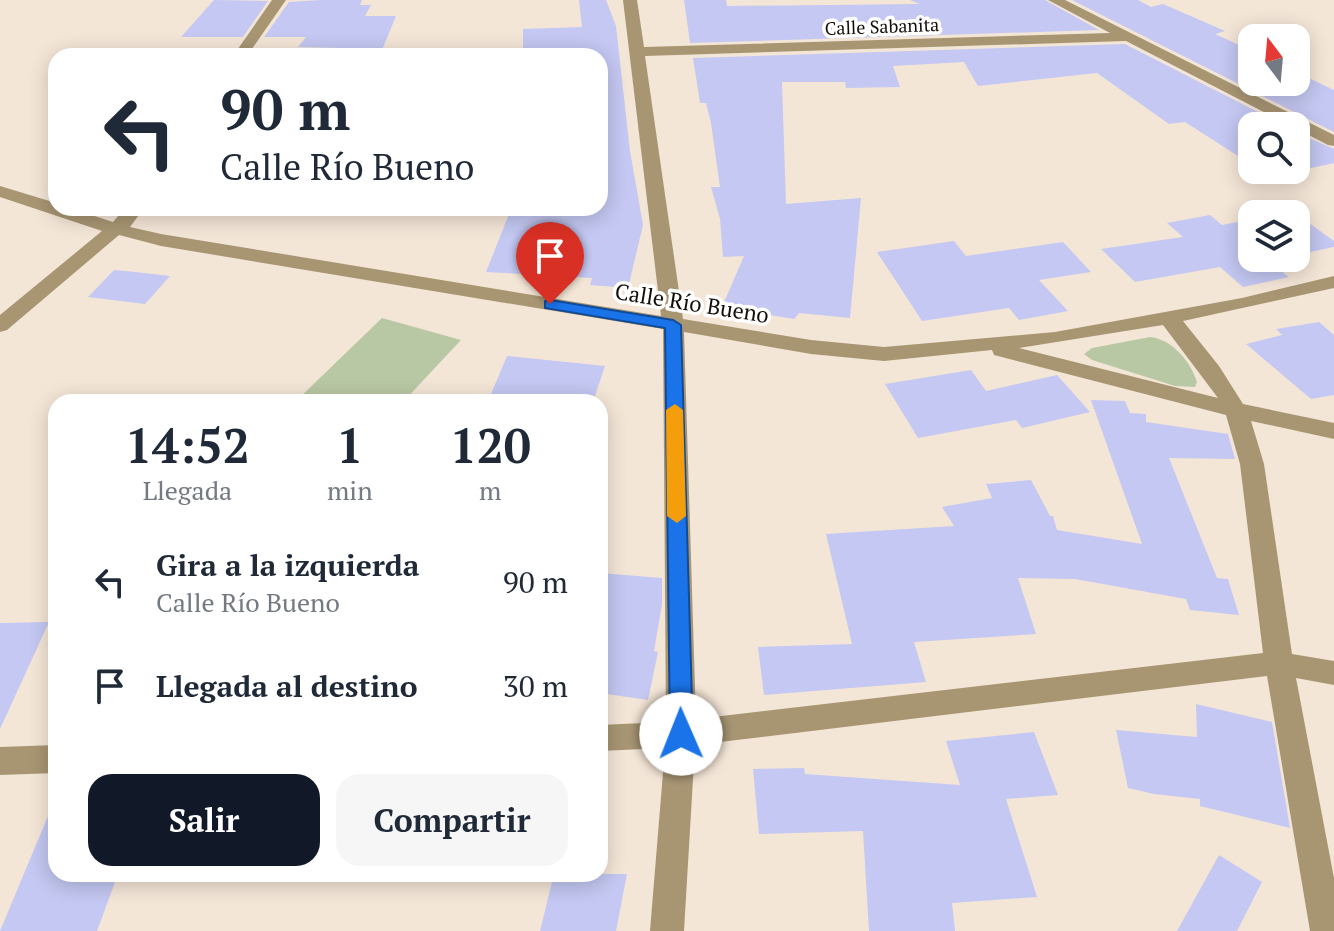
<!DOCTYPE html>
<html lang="es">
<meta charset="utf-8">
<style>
body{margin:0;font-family:"PT Serif",serif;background:#f6f6f7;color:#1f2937;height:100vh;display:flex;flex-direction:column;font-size:30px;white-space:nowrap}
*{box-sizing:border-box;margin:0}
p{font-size:26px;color:#747a83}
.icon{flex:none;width:44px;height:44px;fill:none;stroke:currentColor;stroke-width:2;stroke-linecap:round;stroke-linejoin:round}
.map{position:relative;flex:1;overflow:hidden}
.details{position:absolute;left:48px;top:394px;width:560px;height:488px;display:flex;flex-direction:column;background:#fff;border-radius:24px;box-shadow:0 4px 20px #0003}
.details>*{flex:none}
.banner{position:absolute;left:48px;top:48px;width:560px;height:168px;border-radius:24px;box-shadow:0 4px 20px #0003;background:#fff;color:#1f2937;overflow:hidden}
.needle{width:52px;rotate:344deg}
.tools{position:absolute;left:1238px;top:24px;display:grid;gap:16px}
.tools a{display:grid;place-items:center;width:72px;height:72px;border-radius:16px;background:#fff;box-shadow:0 4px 20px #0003;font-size:40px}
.pin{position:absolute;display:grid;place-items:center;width:68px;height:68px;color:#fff;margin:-82px -34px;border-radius:50% 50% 50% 0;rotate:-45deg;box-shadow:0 0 8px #0007}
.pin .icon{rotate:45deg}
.me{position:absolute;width:88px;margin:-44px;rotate:359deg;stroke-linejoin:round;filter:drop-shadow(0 0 6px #0008)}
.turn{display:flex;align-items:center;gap:28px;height:168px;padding:0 40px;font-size:36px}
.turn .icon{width:104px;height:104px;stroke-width:2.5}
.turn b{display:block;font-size:56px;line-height:68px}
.eta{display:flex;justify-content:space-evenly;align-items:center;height:136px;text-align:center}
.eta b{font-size:48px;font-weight:700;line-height:56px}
.cta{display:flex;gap:16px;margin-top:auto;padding:16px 40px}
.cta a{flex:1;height:92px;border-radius:24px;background:#111827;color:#fff;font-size:32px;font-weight:700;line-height:92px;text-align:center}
.cta a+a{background:#f6f6f7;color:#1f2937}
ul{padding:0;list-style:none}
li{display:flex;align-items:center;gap:24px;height:104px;padding:0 40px}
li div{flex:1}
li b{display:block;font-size:30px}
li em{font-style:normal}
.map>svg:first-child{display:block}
</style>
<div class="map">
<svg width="1334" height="931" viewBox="0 0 1334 931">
<rect width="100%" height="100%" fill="#f4e6d7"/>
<path fill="#b9c8a4" d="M382 318 461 340 403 402H295Z
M1150 337C1172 339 1191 362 1197 382L1195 387 1175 386 1092 360 1084 354 1092 348Z"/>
<path fill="#c4c8f2" d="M214 0 268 1 243 37H181Z
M322 0H362L360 5H371L365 16H396L380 55 335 54 339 48 298 47 306 37H264L289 2Z
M579 0H606L616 26 630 151 643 225 628 288 590 285 592 278 486 272 509 214 566 216 568 208H600V77L604 76 600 56H523V29L582 27Z
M684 0H726L727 6 920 4 910 0H1045L1099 30 690 43Z
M1072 0H1138L1151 7 1163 4 1225 31 1215 34 1252 51V82H1296V72L1334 90V132Z
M1125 44 1285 126H1252V165L1185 122 1169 124 1097 73 978 86 964 62 893 66 900 87 846 88 845 82H782L786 204 861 198 850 318 799 313 794 319 722 307 744 256 723 257 720 219 711 187H720L711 123 706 103H700L693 58Z
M1296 132 1334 149V163L1271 177 1260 170H1296Z
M1292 211 1334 241V247L1296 255V214H1278Z
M1210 215 1222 225 1252 219V258H1281L1268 261 1289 277 1243 287 1220 267 1135 282 1101 249 1183 237 1167 223Z
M954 241 966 256 1063 242 1091 272 1039 280 1068 311 1019 320 1009 308 922 321 877 252Z
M114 270 135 272 170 276 145 304 88 297Z
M1319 322 1334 335V395L1311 399 1246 344 1282 335 1276 329Z
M507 356 605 366 593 402 491 394Z
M971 370 986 391 1057 375 1090 412 1022 428 1016 420 918 438 885 384Z
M1091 400 1125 401 1130 413 1146 414V422L1228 434 1235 459 1169 458 1217 578 1228 579 1239 615 1190 610 1186 599 1075 579 1018 578 1036 634 914 642 926 682 764 695 758 647 852 644 826 534 954 526 942 507 992 498 986 484 1031 480 1050 516H1053L1057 530 1142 544Z
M600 573 662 578V604L654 651 658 652 648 700 600 693Z
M49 622 0 729V623Z
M1196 704 1272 722 1290 828 1200 806V799L1154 794 1128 788 1116 730 1197 737Z
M1034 732 1058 795 1006 799 1037 897 952 903 955 931H869L863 831 759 834 753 769 804 768 805 774 960 785 946 741Z
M56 797V874H118L97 931H0Z
M1219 855 1262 882 1237 931H1177Z
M554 874H627L616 931H540Z"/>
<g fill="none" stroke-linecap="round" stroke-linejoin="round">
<path fill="#a89673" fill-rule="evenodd" d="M272 0H286L247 56H233Z
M623 0H637L644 47 1110 33 1048 0H1065L1334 135V146L1328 145 1126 41 645 56 683 319 811 340 884 347 1055 332 1242 298 1334 276V288L1183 321 1219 366 1243 404 1334 423V439L1251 421 1264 464 1292 654 1334 661V685L1296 678 1334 878V931H1310L1267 676 695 745 684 931H650L665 748 600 751V725L666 722 663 329 161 246 119 235 7 330 0 332V315L102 231 0 197V186L56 203V208H70L113 222 125 208H144L130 227 161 234 661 316ZM1163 325 1218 398 1019 348ZM684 332 811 354 884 361 992 350 994 355 1226 415 1240 464 1263 653 696 719Z
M56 745V773L0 775V747Z"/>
</g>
<path fill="#1a73e8" stroke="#114b97" stroke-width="2" d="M550 300 673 320 681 325 693 734 689 741 681 744 673 741 670 734 665 328 545 308V301Z"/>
<path fill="#f59e0b" d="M675 404 683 410 686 516 677 523 667 516 666 410Z"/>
<g text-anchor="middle" stroke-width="7" stroke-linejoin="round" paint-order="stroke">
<g font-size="18" fill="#130e09" stroke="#fff">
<text transform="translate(882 27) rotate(-2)" y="6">Calle Sabanita</text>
</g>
<g font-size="22" fill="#130e09" stroke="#fff">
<text transform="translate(692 303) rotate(9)" y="8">Calle Río Bueno</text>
</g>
</g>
</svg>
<div class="tools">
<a><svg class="needle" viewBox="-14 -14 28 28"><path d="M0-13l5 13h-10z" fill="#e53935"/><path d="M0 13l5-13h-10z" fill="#747a83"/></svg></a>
<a><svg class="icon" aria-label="search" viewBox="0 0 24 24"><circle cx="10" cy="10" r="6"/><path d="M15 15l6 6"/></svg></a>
<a><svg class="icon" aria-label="layers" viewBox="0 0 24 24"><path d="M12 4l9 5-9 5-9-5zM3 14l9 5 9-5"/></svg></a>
</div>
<div class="pin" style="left:550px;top:304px;background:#d93025"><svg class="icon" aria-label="arrive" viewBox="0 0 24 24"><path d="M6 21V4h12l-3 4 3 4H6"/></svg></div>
<svg class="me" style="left:681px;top:734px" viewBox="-20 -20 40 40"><circle r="19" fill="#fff"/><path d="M0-13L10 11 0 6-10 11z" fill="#1a73e8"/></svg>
<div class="banner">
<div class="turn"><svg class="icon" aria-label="left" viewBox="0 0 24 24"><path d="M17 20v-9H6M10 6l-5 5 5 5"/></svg><div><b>90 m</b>Calle Río Bueno</div></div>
</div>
<section class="details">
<div class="eta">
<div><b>14:52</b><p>Llegada</p></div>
<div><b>1</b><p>min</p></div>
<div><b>120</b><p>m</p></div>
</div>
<ul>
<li><svg class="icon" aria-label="left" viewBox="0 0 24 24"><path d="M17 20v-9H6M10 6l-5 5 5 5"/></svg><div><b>Gira a la izquierda</b><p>Calle Río Bueno</p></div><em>90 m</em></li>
<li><svg class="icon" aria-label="arrive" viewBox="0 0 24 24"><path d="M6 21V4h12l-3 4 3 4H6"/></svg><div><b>Llegada al destino</b></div><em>30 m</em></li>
</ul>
<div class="cta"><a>Salir</a><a>Compartir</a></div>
</section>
</div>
